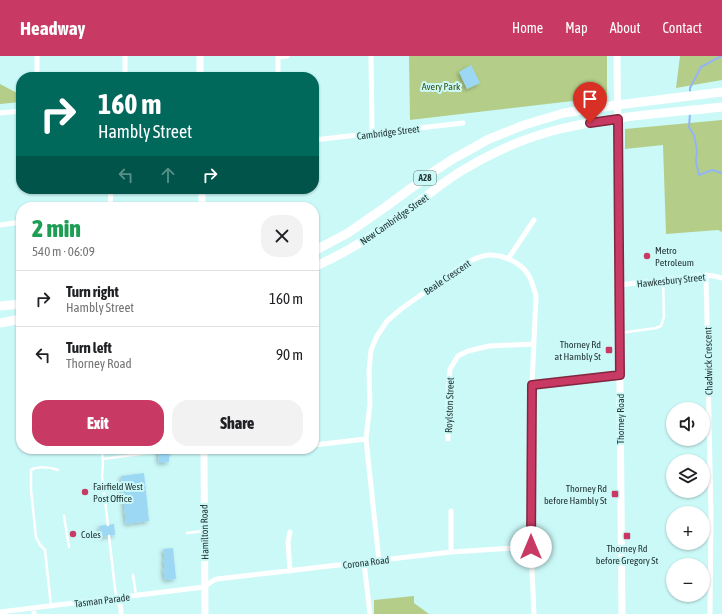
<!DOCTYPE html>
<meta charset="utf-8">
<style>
body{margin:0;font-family:"Asap Condensed",sans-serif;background:#f2f2f2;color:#202124;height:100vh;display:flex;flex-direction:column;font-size:15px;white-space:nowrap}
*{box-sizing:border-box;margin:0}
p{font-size:13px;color:#757577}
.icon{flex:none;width:22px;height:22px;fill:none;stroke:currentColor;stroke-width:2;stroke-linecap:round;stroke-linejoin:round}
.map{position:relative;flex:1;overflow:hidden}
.drawer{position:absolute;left:16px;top:146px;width:303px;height:252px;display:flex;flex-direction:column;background:#fff;border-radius:16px;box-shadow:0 1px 3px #0004}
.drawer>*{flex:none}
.hud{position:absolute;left:16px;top:16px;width:303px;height:122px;border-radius:16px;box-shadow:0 1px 3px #0004;background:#00695c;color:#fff;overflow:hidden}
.controls{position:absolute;left:666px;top:346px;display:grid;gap:8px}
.controls a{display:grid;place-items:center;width:44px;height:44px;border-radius:50%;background:#fff;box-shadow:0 1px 3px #0004;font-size:20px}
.pin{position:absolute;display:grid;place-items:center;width:34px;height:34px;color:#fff;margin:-41px -17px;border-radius:50% 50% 50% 0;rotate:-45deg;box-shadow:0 0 4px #0007}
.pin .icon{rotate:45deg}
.me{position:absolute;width:44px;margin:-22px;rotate:0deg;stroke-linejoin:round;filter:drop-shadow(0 0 3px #0008)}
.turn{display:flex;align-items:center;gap:14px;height:84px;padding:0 16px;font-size:18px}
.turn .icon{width:52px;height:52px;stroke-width:2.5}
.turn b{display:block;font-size:28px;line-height:34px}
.lanes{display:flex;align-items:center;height:38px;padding:0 16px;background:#0003;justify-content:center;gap:20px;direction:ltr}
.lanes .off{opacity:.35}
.round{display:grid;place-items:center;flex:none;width:42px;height:42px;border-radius:16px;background:#f2f2f2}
.head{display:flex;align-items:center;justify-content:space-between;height:68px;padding:0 16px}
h1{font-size:24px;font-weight:800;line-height:30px;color:#1e9e55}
.action{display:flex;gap:8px;margin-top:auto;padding:8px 16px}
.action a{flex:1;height:46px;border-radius:16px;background:#c83a63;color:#fff;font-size:16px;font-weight:800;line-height:46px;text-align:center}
.action a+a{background:#f2f2f2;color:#202124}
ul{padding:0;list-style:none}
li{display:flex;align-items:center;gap:12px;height:56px;padding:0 16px;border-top:1px solid #e0e0e0}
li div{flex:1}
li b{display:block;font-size:15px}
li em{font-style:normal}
header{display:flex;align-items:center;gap:24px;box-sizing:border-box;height:56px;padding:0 20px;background:#c83a63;color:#fff}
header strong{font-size:19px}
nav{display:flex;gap:22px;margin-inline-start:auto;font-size:14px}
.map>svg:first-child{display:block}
</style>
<header>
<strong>Headway</strong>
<nav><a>Home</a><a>Map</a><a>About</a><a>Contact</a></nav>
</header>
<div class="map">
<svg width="722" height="558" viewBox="0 0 722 558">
<defs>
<filter id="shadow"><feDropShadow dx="-2" dy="2" stdDeviation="2" flood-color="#0004"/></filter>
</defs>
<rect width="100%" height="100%" fill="#cbf9f8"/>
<path fill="#b4ce89" d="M409 0H607V41L410 64Z
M680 0H722V24L676 32Z
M0 28 21 39V46L0 48Z
M722 64V176L718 174 666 178 663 89 625 93V73Z
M414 540V547L429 558H374V544Z"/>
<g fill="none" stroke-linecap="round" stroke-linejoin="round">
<path stroke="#94b4f2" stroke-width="2" d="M690 37V32L701 11 721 0
M690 57 689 71 694 79 697 95 696 106 699 119 712 114 722 117"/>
</g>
<path fill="#9cd7f4" filter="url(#shadow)" d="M471 9 480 27 467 33 459 16Z
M158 393H175L169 398V406L159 407Z
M144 417 149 465 126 468 121 420Z
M114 468 115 479 101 481 99 470Z
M173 492 176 523 165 524 163 512H165L163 503H165L163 493Z"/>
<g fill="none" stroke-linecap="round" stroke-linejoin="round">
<path stroke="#fff" stroke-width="2.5" d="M620 277 656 272 661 270 664 261 663 225
M102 393 103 408 102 420 108 469
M103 403 155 396 156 395V393
M64 460 69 491
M187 477 204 475
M109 480 115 533 117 541
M133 519 136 539
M51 550 45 494 40 489 36 481 31 434V414C38 410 51 411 58 414"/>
<path stroke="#fff" stroke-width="5" d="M37 0V21
M125 0V21
M371 0 372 77
M278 21V1L287 0
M0 57 21 55
M314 84 463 67
M110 151 111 133
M0 169 21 166
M508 203 534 164
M706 219 711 458 710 558
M619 229 706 219 714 220 722 222
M532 329 620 319
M448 383V338L450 313 458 300 468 295 489 290 534 288
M314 389 366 383
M451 455V496
M379 505 366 383 370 348 369 316 371 294 377 280 387 265 401 253 467 206C474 203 481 200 488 199 501 198 520 206 527 217 532 223 534 233 536 240L532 329 531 491 534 558
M364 507 370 558
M290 515 288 486 290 476
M118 541 121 553V558
M34 552V558
M0 556 204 531 214 524 217 523 451 496 531 491"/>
<path stroke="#fff" stroke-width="7" d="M200 0V21
M617 0 622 558
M202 133V151
M204 393 205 558"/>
<path stroke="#fff" stroke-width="9" d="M314 195 348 177 384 152 436 114 453 103 489 83 524 69 564 57 617 49 722 36
M314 211C345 197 373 180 400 160 421 145 441 127 463 114 493 96 527 81 560 73 613 60 668 57 722 51
M0 250 21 248
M0 267 21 263"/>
</g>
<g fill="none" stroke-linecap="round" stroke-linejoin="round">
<g stroke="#822640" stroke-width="10">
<path id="route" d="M531 491 532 329 620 319 618 63 590 67"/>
</g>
<use href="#route" stroke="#c83a63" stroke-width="7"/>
</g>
<g fill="#c83a63" stroke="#cbf9f8" stroke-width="1.5">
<circle cx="647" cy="200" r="4"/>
<rect x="605" y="290" width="8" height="8" rx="2"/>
<circle cx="85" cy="436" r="4"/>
<rect x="611" y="434" width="8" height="8" rx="2"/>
<circle cx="73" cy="478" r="4"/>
<rect x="623" y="476" width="8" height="8" rx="2"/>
</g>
<g text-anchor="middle" stroke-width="4" stroke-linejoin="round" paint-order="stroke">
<rect fill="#cbf9f8" stroke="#567070" stroke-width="1" x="414" y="115" width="22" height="14" rx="3"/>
<g font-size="9" font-weight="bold" fill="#243636">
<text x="425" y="125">A28</text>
</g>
<g font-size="10" fill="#374a07" stroke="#cbf9f8">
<text x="441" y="34">Avery Park</text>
</g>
<g font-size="10" fill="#243636" stroke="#cbf9f8">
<text transform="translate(388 76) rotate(-7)" y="4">Cambridge Street</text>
<text transform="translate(394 163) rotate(-35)" y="4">New Cambridge Street</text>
<text transform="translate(447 221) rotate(-34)" y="4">Beale Crescent</text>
<text transform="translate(671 224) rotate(-6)" y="4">Hawkesbury Street</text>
<text transform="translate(708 305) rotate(-91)" y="4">Chadwick Crescent</text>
<text transform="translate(449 349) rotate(-88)" y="4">Roylston Street</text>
<text transform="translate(620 363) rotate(-90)" y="4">Thorney Road</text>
<text transform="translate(204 476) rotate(-91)" y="4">Hamilton Road</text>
<text transform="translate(366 506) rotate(-7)" y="4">Corona Road</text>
<text transform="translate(102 544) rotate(-7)" y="4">Tasman Parade</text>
</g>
<g font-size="10" fill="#243636" stroke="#cbf9f8" text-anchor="start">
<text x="655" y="198">Metro<tspan x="655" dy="12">Petroleum</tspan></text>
<text x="601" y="292" text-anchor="end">Thorney Rd<tspan x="601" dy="12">at Hambly St</tspan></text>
<text x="93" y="434">Fairfield West<tspan x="93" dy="12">Post Office</tspan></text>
<text x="607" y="436" text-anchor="end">Thorney Rd<tspan x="607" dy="12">before Hambly St</tspan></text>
<text x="81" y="482">Coles</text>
<text x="627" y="496" text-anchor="middle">Thorney Rd<tspan x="627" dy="12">before Gregory St</tspan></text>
</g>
</g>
</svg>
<div class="controls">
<a><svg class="icon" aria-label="sound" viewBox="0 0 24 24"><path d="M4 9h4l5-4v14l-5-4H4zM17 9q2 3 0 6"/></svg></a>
<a><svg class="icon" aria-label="layers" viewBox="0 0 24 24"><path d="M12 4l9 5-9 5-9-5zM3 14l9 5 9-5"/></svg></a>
<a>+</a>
<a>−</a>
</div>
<div class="pin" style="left:590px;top:67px;background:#d93025"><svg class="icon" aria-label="arrive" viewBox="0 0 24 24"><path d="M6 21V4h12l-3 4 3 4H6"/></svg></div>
<svg class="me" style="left:531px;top:491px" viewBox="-20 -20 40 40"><circle r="19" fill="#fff"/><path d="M0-13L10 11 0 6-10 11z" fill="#c83a63"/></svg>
<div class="hud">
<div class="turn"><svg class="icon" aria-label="right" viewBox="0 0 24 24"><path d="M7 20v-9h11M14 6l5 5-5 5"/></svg><div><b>160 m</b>Hambly Street</div></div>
<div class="lanes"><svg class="icon off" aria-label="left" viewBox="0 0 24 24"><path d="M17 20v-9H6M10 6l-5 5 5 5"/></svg><svg class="icon off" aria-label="ahead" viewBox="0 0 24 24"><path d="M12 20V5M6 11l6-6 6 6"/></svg><svg class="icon" aria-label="right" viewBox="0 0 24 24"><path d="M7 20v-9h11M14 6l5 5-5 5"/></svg></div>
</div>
<section class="drawer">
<div class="head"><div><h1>2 min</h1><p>540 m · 06:09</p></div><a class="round"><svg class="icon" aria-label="close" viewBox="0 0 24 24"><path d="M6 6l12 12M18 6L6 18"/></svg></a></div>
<ul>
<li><svg class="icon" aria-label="right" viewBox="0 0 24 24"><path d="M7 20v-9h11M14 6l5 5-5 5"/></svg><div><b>Turn right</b><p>Hambly Street</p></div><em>160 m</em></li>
<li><svg class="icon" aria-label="left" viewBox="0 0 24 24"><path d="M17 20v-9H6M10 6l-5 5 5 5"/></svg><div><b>Turn left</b><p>Thorney Road</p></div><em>90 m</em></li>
</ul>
<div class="action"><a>Exit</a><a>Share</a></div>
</section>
</div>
